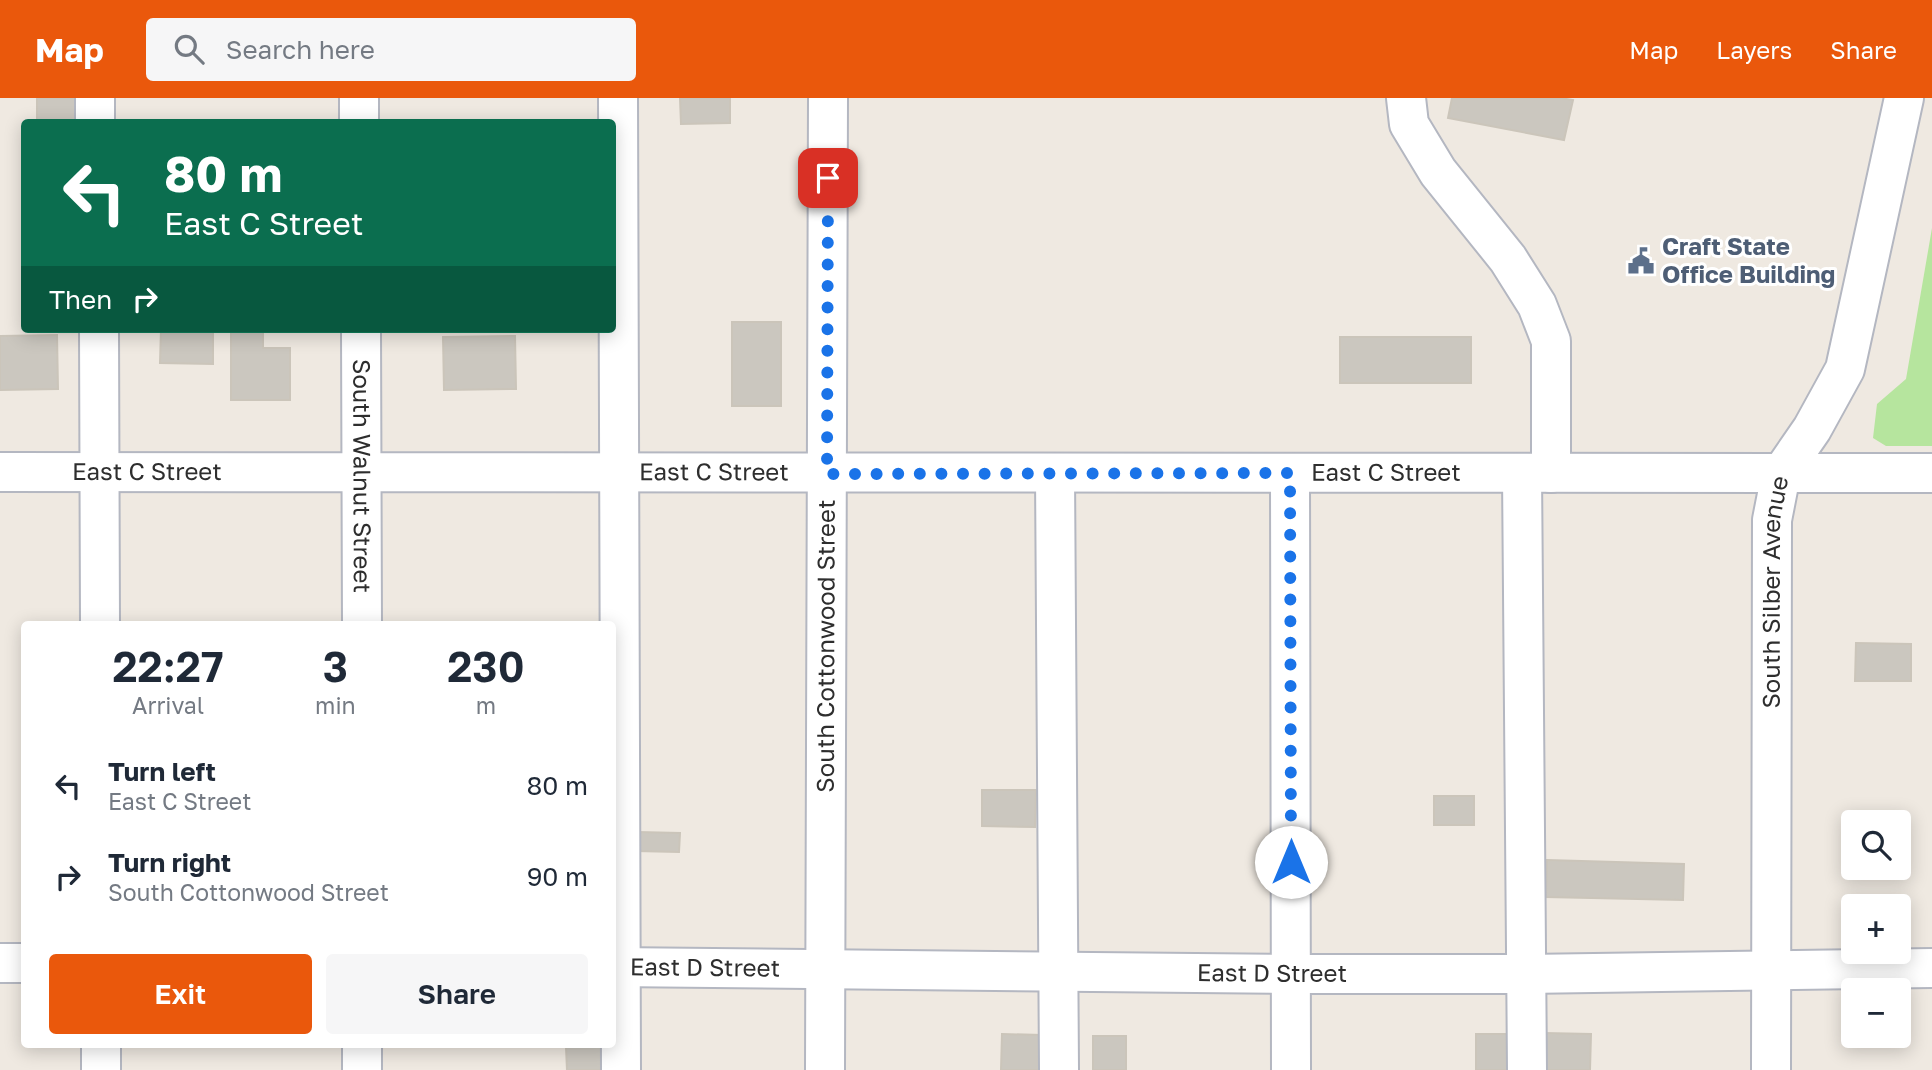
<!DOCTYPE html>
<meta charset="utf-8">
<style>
body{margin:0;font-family:"Golos Text",sans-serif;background:#f6f6f7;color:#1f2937;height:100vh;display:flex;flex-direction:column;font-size:26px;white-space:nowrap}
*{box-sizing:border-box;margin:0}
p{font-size:23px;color:#747a83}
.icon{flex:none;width:38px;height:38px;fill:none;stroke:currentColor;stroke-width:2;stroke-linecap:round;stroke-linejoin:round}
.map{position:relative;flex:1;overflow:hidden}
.side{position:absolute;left:21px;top:523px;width:595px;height:427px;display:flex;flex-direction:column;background:#fff;border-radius:7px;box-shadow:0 4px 18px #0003}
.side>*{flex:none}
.guide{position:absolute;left:21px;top:21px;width:595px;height:214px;border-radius:7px;box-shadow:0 4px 18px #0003;background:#0b6e4f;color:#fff;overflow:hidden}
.buttons{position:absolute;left:1841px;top:712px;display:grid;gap:14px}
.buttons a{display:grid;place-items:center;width:70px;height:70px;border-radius:7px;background:#fff;box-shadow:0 4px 18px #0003;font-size:35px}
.pin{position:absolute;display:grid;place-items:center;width:60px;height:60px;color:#fff;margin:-30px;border-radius:14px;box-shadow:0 4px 10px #0006}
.me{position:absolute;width:77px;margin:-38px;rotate:0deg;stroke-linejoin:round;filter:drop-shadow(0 0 5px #0008)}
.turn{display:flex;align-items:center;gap:24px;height:147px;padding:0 28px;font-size:32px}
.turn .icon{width:91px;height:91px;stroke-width:2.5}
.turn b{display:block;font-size:49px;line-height:60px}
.then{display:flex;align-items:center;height:66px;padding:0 28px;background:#0003;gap:14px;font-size:26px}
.eta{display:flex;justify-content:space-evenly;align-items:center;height:119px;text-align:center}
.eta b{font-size:42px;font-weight:600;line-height:49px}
.action{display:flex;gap:14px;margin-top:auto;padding:14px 28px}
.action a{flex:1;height:80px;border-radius:7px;background:#ea580c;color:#fff;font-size:28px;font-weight:600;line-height:80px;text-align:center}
.action a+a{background:#f6f6f7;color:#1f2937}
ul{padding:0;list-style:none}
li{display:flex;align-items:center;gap:21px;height:91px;padding:0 28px}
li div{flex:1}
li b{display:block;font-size:26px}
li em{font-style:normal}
header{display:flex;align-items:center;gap:42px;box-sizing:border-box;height:98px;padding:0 35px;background:#ea580c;color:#fff}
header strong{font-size:33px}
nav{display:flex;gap:38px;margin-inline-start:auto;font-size:24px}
.search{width:490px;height:63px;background:#f6f6f7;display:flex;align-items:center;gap:18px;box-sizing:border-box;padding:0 24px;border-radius:7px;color:#747a83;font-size:26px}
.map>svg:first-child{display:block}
</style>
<header>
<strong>Map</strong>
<div class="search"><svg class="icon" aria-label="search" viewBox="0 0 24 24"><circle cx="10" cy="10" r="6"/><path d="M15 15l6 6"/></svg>Search here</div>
<nav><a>Map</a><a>Layers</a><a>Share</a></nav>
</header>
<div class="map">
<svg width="1932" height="972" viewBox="0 0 1932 972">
<rect width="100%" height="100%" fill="#efe9e1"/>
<path fill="#b6e59e" d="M1932 130V348H1886L1873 340 1877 306 1906 281Z"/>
<path fill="#cbc7bf" stroke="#cbc5ba" stroke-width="2" d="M37 0H89L88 24H37Z
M680 0H730V25L681 26Z
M1452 0H1560L1573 2 1564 42 1448 20Z
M732 224H781V308H732Z
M161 231H213V266L160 265Z
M231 231H263V250H290V302H231Z
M57 237 58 291 0 292V238Z
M515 238 516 291 444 292 443 239Z
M1340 239H1471V285H1340Z
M1856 545 1911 546V583H1855Z
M982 692H1036L1035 729 982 728Z
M1434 698H1474V727H1434Z
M637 734 680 735 679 754 636 753Z
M1547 762 1684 766 1683 802 1546 799Z
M1544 935 1591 936 1590 972H1544Z
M1002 936 1041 937 1040 972H1001Z
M1476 936H1516L1515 972H1476Z
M1093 938H1126V972H1093Z
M607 948 608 972H567L566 949Z"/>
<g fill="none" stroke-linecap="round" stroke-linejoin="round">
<g stroke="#b4b7c1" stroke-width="42">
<g id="minor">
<path d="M359 0V24"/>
<path d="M618 0 621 972"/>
<path d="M1406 0 1409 26 1438 74 1508 161 1537 207 1551 243V375"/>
<path d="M95 24V0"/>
<path d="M99 231 100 527"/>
<path id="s1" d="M361 231 362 527"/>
<path id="s2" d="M0 374 1932 375"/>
<path d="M1055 375 1059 972"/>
<path d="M1290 375 1291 972"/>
<path d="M1522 375 1527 972"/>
<path d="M0 865H24"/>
<path id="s3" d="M612 869 1291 876H1526L1932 870"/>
<path d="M101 947V972"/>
<path d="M362 947V972"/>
<path id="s4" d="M825 972 828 0"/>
<path id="s5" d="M1771 972 1772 422 1781 376 1812 331 1845 271 1904 0"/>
</g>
</g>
<use href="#minor" stroke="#fff" stroke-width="38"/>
</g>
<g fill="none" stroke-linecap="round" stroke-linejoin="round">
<path stroke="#1a73e8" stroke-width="12" stroke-dasharray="0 21.6" d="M828 80 827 376 1290 375 1291 764"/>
</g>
<defs>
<g id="civic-bare" transform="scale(2.1)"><path d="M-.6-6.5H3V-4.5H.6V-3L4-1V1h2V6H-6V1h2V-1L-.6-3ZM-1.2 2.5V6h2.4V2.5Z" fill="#5c6f8a" stroke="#fff" stroke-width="2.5" paint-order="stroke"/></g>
</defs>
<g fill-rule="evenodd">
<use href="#civic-bare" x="1641" y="163"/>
</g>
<g text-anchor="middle" stroke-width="6" stroke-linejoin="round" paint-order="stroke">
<g font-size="24" font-weight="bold" fill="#4e5e75" stroke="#fff" text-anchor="start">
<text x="1662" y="157">Craft State<tspan x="1662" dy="28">Office Building</tspan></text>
</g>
<g font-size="24" fill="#2e2e2e" stroke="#fff">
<text dy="8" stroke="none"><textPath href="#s2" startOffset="147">East C Street</textPath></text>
<text dy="8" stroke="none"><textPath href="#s2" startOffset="1386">East C Street</textPath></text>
<text dy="8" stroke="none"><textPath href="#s2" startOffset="714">East C Street</textPath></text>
<text dy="8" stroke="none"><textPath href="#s1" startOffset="147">South Walnut Street</textPath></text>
<text dy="8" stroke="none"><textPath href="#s5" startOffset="478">South Silber Avenue</textPath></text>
<text dy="8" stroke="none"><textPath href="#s4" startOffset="424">South Cottonwood Street</textPath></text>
<text dy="8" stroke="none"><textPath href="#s3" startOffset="93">East D Street</textPath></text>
<text dy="8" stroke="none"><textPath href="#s3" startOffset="660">East D Street</textPath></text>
</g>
</g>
</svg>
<div class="buttons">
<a><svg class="icon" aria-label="search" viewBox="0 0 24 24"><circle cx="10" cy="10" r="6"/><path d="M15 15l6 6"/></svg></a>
<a>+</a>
<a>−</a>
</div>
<div class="pin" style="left:828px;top:80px;background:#d93025"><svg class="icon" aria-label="arrive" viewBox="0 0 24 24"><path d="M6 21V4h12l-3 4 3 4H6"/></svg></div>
<svg class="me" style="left:1291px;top:764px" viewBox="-20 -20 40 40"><circle r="19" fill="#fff"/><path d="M0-13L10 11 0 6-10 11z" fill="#1a73e8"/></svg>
<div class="guide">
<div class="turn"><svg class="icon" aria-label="left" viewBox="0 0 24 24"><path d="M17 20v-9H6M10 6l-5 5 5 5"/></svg><div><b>80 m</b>East C Street</div></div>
<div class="then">Then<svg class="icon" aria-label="right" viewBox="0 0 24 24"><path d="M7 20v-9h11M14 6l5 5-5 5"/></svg></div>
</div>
<section class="side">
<div class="eta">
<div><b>22:27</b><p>Arrival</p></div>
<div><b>3</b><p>min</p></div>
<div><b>230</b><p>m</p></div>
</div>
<ul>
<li><svg class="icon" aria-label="left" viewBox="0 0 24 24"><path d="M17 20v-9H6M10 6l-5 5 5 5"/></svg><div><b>Turn left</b><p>East C Street</p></div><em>80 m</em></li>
<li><svg class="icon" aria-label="right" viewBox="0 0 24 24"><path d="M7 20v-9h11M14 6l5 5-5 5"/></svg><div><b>Turn right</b><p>South Cottonwood Street</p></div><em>90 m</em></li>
</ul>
<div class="action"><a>Exit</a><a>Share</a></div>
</section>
</div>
